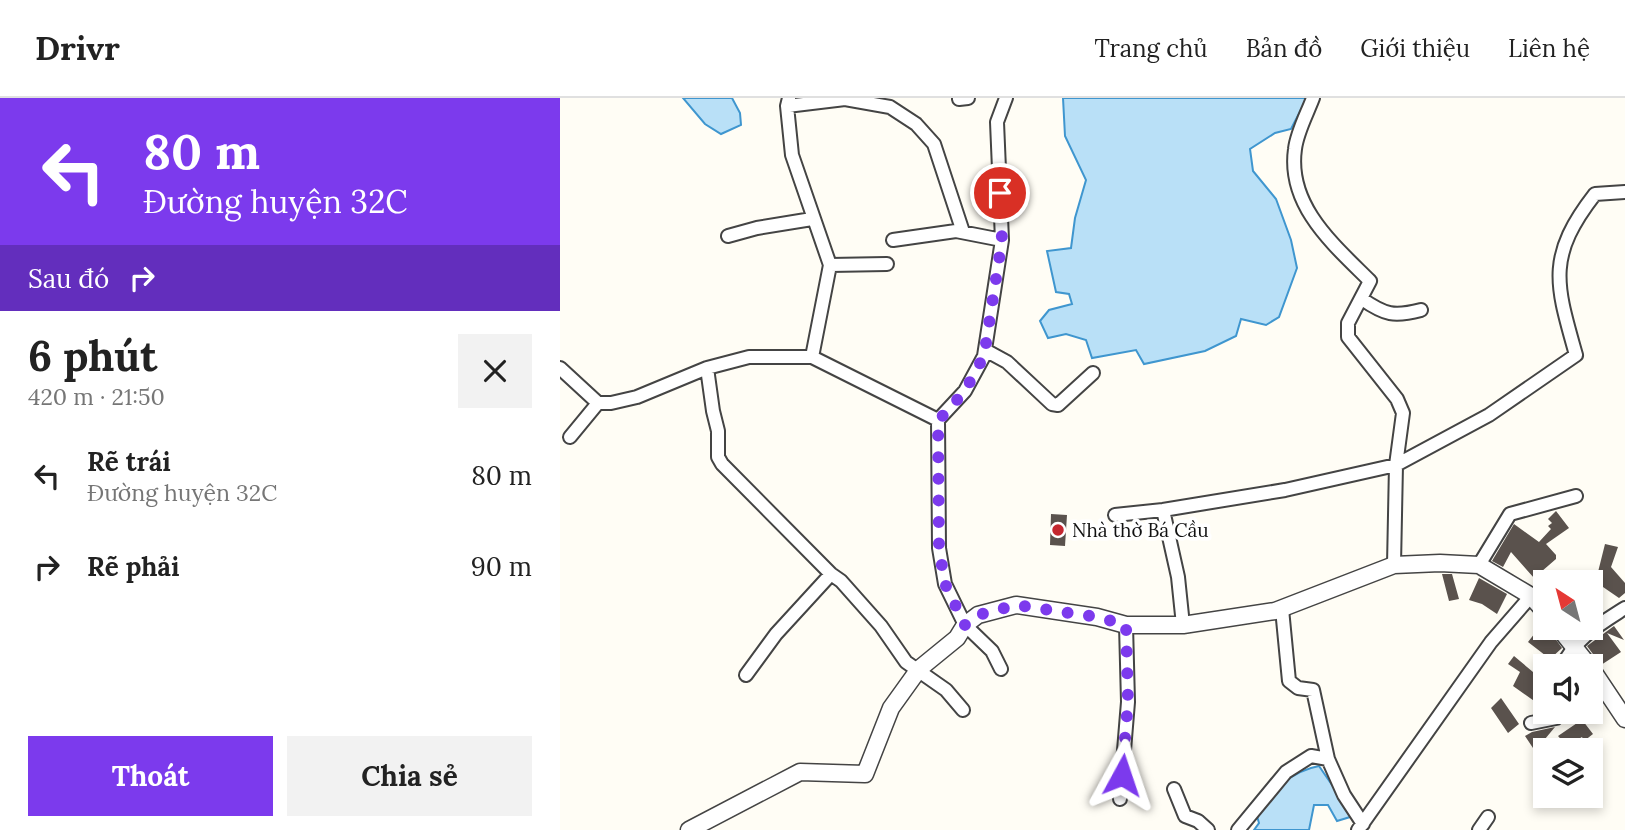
<!DOCTYPE html>
<html lang="vi">
<meta charset="utf-8">
<style>
body{margin:0;font-family:Lora,serif;background:#f2f2f2;color:#222;height:100vh;display:flex;flex-direction:column;font-size:26px;white-space:nowrap}
*{box-sizing:border-box;margin:0}
p{font-size:23px;color:#767676}
.icon{flex:none;width:38px;height:38px;fill:none;stroke:currentColor;stroke-width:2;stroke-linecap:round;stroke-linejoin:round}
.map{position:relative;flex:1;overflow:hidden}
.details{display:flex;flex-direction:column;background:#fff;width:560px}
.details>*{flex:none}
.banner{background:#7c3aed;color:#fff;overflow:hidden}
.needle{width:46px;rotate:324deg}
.tools{position:absolute;left:973px;top:472px;display:grid;gap:14px}
.tools a{display:grid;place-items:center;width:70px;height:70px;border-radius:0px;background:#fff;box-shadow:0 4px 10px #0003;font-size:35px}
.pin{position:absolute;display:grid;place-items:center;width:60px;height:60px;color:#fff;margin:-30px;border:4px solid #fff;border-radius:50%;box-shadow:0 2px 7px #0007}
.me{position:absolute;width:77px;margin:-38px;rotate:5deg;stroke-linejoin:round;filter:drop-shadow(0 0 5px #0008)}
.turn{display:flex;align-items:center;gap:24px;height:147px;padding:0 28px;font-size:32px}
.turn .icon{width:91px;height:91px;stroke-width:2.5}
.turn b{display:block;font-size:49px;line-height:60px}
.then{display:flex;align-items:center;height:66px;padding:0 28px;background:#0003;gap:14px;font-size:26px}
.round{display:grid;place-items:center;flex:none;width:74px;height:74px;border-radius:0px;background:#f2f2f2}
.overview{display:flex;align-items:center;justify-content:space-between;height:119px;padding:0 28px}
h1{font-size:42px;font-weight:800;line-height:52px}
.action{display:flex;gap:14px;margin-top:auto;padding:14px 28px}
.action a{flex:1;height:80px;border-radius:0px;background:#7c3aed;color:#fff;font-size:28px;font-weight:800;line-height:80px;text-align:center}
.action a+a{background:#f2f2f2;color:#222}
ul{padding:0;list-style:none}
li{display:flex;align-items:center;gap:21px;height:91px;padding:0 28px}
li div{flex:1}
li b{display:block;font-size:26px}
li em{font-style:normal}
header{display:flex;align-items:center;gap:42px;box-sizing:border-box;height:98px;padding:0 35px;background:#fff;border-bottom:2px solid #e0e0e0}
header strong{font-size:33px}
nav{display:flex;gap:38px;margin-inline-start:auto;font-size:24px}
main{display:flex;flex:1;min-height:0}
.map>svg:first-child{display:block}
</style>
<header>
<strong>Drivr</strong>
<nav><a>Trang chủ</a><a>Bản đồ</a><a>Giới thiệu</a><a>Liên hệ</a></nav>
</header>
<main>
<section class="details">
<div class="banner">
<div class="turn"><svg class="icon" aria-label="left" viewBox="0 0 24 24"><path d="M17 20v-9H6M10 6l-5 5 5 5"/></svg><div><b>80 m</b>Đường huyện 32C</div></div>
<div class="then">Sau đó<svg class="icon" aria-label="right" viewBox="0 0 24 24"><path d="M7 20v-9h11M14 6l5 5-5 5"/></svg></div>
</div>
<div class="overview"><div><h1>6 phút</h1><p>420 m · 21:50</p></div><a class="round"><svg class="icon" aria-label="close" viewBox="0 0 24 24"><path d="M6 6l12 12M18 6L6 18"/></svg></a></div>
<ul>
<li><svg class="icon" aria-label="left" viewBox="0 0 24 24"><path d="M17 20v-9H6M10 6l-5 5 5 5"/></svg><div><b>Rẽ trái</b><p>Đường huyện 32C</p></div><em>80 m</em></li>
<li><svg class="icon" aria-label="right" viewBox="0 0 24 24"><path d="M7 20v-9h11M14 6l5 5-5 5"/></svg><div><b>Rẽ phải</b></div><em>90 m</em></li>
</ul>
<div class="action"><a>Thoát</a><a>Chia sẻ</a></div>
</section>
<div class="map">
<svg width="1065" height="732" viewBox="0 0 1065 732">
<rect width="100%" height="100%" fill="#fffdf5"/>
<path fill="#b9e0f7" stroke="#3f96cf" stroke-width="2" d="M123 0H172L180 15 181 27 161 36 145 26Z
M503 0H747L731 31 715 35 690 51 693 73 716 101 731 142 737 170 719 219 706 227 681 221 676 238 645 253 584 266 576 252 532 260 526 242 506 236 488 240 480 223 489 212 512 206 509 196 496 194 487 153 511 150 515 120 526 82 505 38Z
M759 668 785 706 790 719 777 723 768 707H754L749 732H694L699 725 696 715C712 693 731 673 759 668Z"/>
<path fill="#5a524d" d="M996 413 1009 430 986 446 996 457V461L974 480 951 454 943 469 932 463 954 426 979 444 991 431 988 428 992 425 988 421Z
M491 416 507 417 505 448 490 447Z
M1045 446 1058 449 1051 469 1065 485V495L1059 500 1043 489 1036 506 1031 504 1034 491 1031 490V485H1018L1026 474 1037 478Z
M882 476H892L899 501 889 503Z
M919 480 947 496 937 516 922 506 909 502Z
M982 526 989 532 1002 550 990 561 968 544Z
M1054 528 1064 542 1047 535 1061 554 1041 567 1027 548Z
M954 558 985 584V593L977 605 953 588 960 574 948 566Z
M941 600 959 626 948 635 931 610Z
M1020 623H1023L1033 636 1024 643 1022 639 1007 648 998 638Z
M995 629 975 653 965 638 972 634Z"/>
<g fill="none" stroke-linecap="round" stroke-linejoin="round">
<g stroke="#444" stroke-width="16">
<path id="minor" d="M229 0 227 8 232 57 270 167 252 259
M753 0C747 16 737 34 735 51 727 108 774 147 810 183L788 225V239L837 301 843 315 836 367 834 467
M399 1 408 0
M227 8 285 1 330 9 356 26 374 46 403 134
M168 138 197 130 252 121
M333 142 396 133 442 142
M270 167 327 166
M802 201C825 217 834 219 861 212
M425 252 447 264 492 306 498 307 533 275
M0 270 38 305H51L77 299 147 270 189 259H252L378 322
M147 270 153 313 158 333V359L162 366 271 476 281 483 321 528 346 564 386 592 403 612
M10 339 38 305
M603 412 618 479 623 527
M555 417 603 412 725 392 836 367 929 317 1016 257C996 186 986 159 1035 96L1065 94
M919 467 950 416 1016 398
M722 511 729 583 738 590 753 592 768 661
M1002 569C1015 540 1040 526 1065 510
M441 571 432 553 405 527 385 486 379 450 378 322 405 293 424 258 442 142 437 24 446 0
M186 577 216 536 271 476
M971 625 996 620 1002 614
M614 691 625 718 638 723 648 732
M560 701 568 604 566 527
M678 732 726 674 751 658 768 661 784 697 803 726
M798 732 931 544 971 498
M919 732 928 719"/>
</g>
<g stroke="#444" stroke-width="19">
<path id="tertiary" d="M999 530 1030 569
M1031 570 1065 621
M129 732 240 674 305 676 331 610 359 571 397 540 405 527 418 517 456 507 537 519 566 527H623L715 513 834 467 880 465 919 467 971 498 985 514"/>
</g>
<use href="#minor" stroke="#fff" stroke-width="12"/>
<use href="#tertiary" stroke="#fff" stroke-width="16"/>
</g>
<g fill="none" stroke-linecap="round" stroke-linejoin="round">
<path stroke="#7c3aed" stroke-width="12" stroke-dasharray="0 21.6" d="M440 95 442 142 424 258 405 293 378 323 379 450 385 486 405 527 418 517 456 507 537 519 566 527 568 604 562 677"/>
</g>
<circle fill="#c4262e" stroke="#fff" stroke-width="2.5" cx="498" cy="432" r="7"/>
<g text-anchor="middle" stroke-width="7" stroke-linejoin="round" paint-order="stroke">
<g font-size="19" fill="#111" stroke="#fff" text-anchor="start">
<text x="512" y="439">Nhà thờ Bá Cầu</text>
</g>
</g>
</svg>
<div class="tools">
<a><svg class="needle" viewBox="-14 -14 28 28"><path d="M0-13l5 13h-10z" fill="#e53935"/><path d="M0 13l5-13h-10z" fill="#767676"/></svg></a>
<a><svg class="icon" aria-label="sound" viewBox="0 0 24 24"><path d="M4 9h4l5-4v14l-5-4H4zM17 9q2 3 0 6"/></svg></a>
<a><svg class="icon" aria-label="layers" viewBox="0 0 24 24"><path d="M12 4l9 5-9 5-9-5zM3 14l9 5 9-5"/></svg></a>
</div>
<div class="pin" style="left:440px;top:95px;background:#d93025"><svg class="icon" aria-label="arrive" viewBox="0 0 24 24"><path d="M6 21V4h12l-3 4 3 4H6"/></svg></div>
<svg class="me" style="left:562px;top:677px" viewBox="-20 -20 40 40"><path d="M0-17L14 15 0 8-14 15z" fill="#7c3aed" stroke="#fff" stroke-width="4"/></svg>
</div>
</main>
